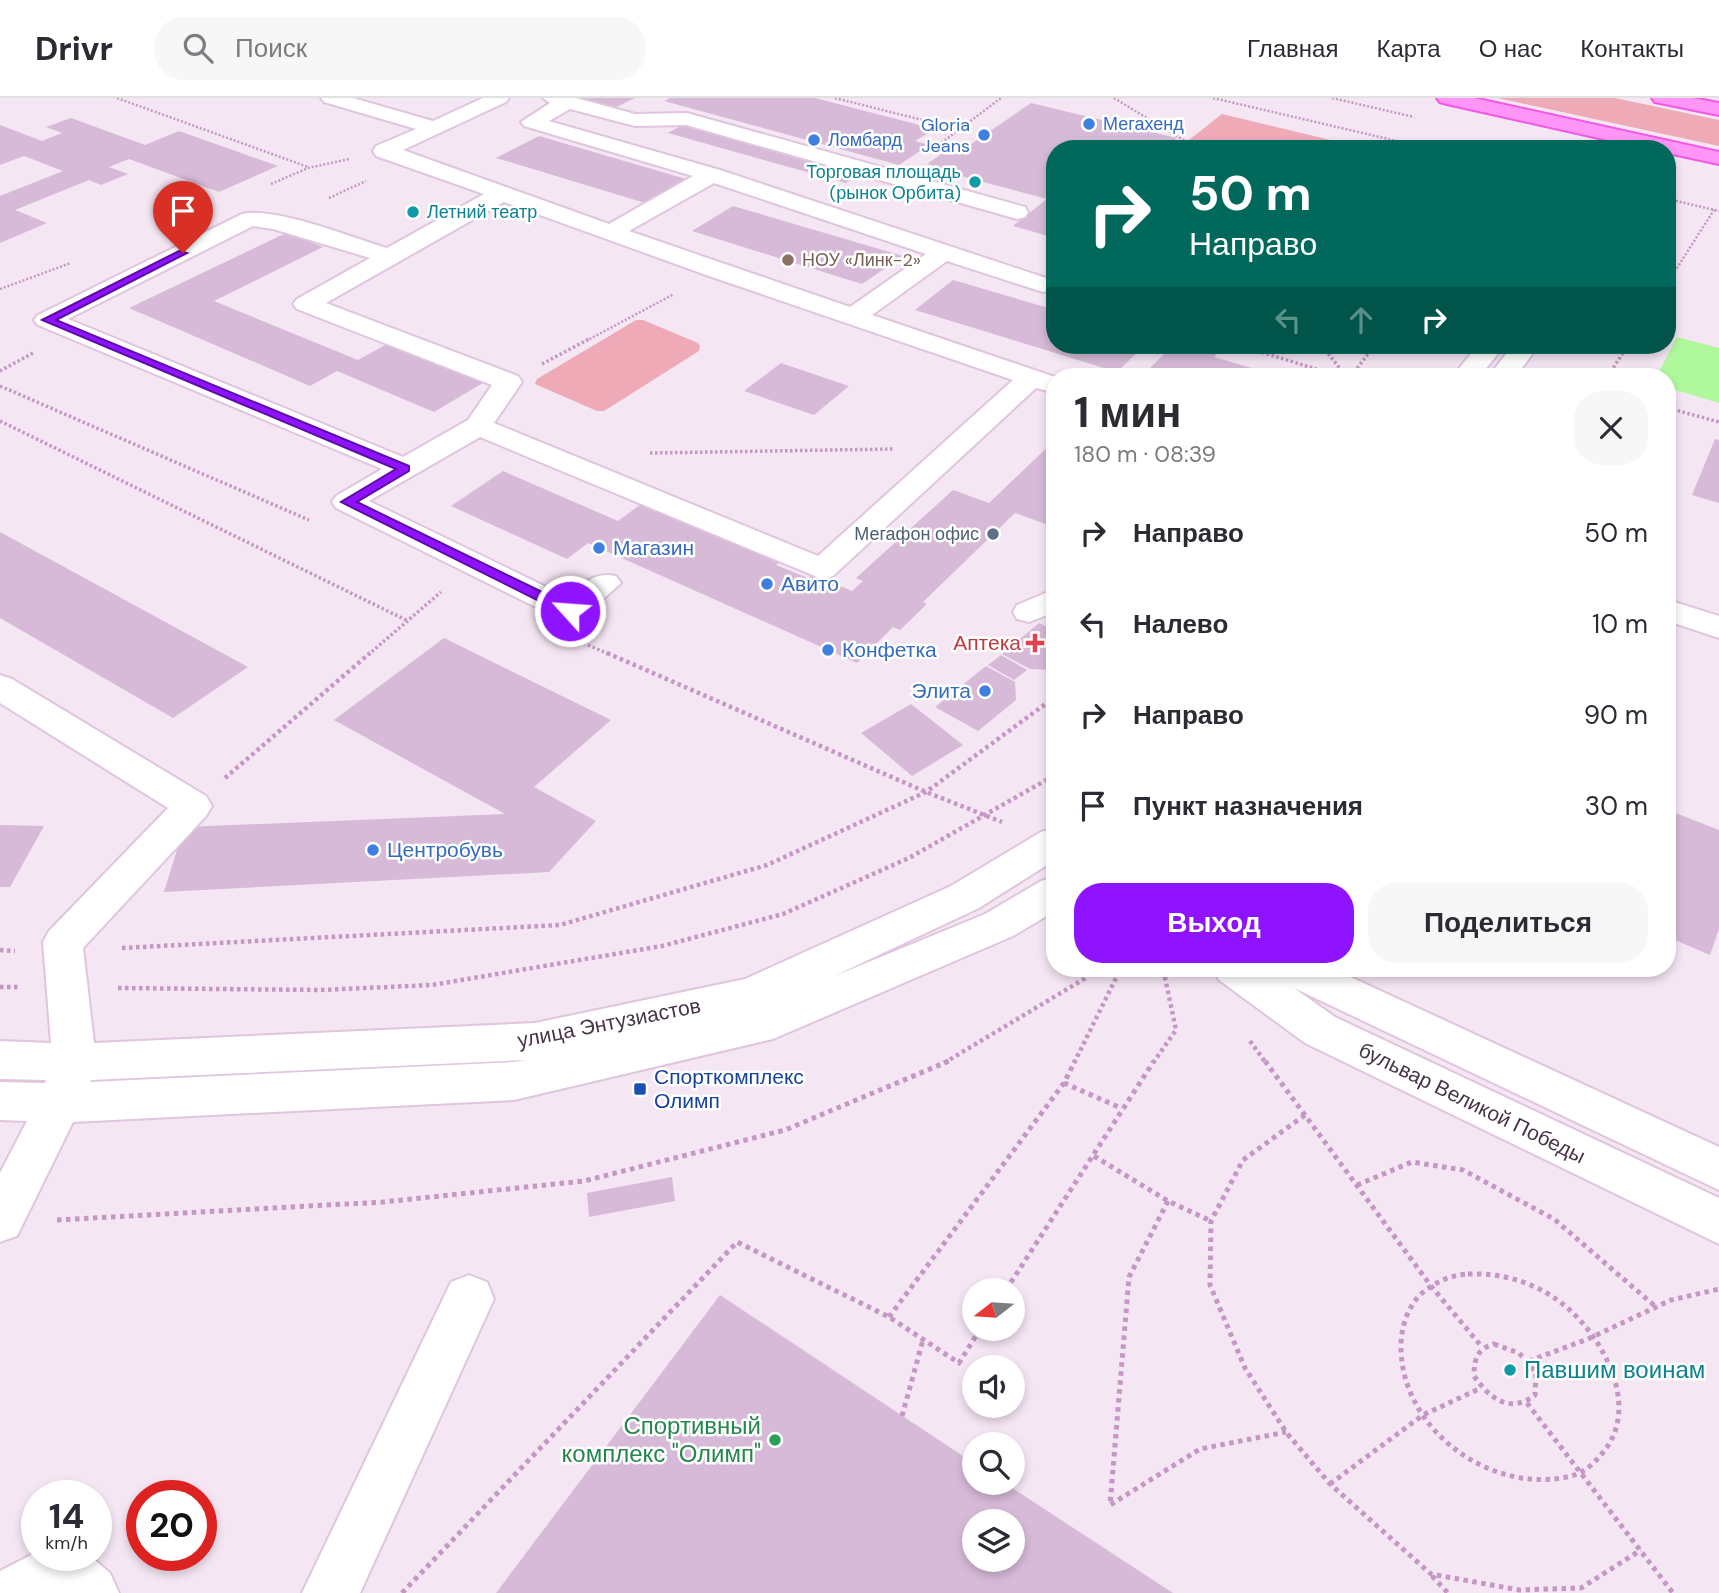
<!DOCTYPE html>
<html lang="ru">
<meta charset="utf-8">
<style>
body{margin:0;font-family:"DM Sans",sans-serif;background:#f7f7f7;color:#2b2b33;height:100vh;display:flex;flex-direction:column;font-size:26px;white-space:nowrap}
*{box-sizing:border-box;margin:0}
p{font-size:23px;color:#7c7c81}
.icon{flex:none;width:38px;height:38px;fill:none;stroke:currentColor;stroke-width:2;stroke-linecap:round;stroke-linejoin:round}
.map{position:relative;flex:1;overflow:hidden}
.side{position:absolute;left:1046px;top:270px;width:630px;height:609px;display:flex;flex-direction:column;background:#fff;border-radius:28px;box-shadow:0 4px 10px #0003}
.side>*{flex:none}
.guide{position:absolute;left:1046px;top:42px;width:630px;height:214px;border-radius:28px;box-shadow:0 4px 10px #0003;background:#00695c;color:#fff;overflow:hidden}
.needle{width:46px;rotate:253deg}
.fabs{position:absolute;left:962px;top:1180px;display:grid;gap:14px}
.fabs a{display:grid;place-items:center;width:63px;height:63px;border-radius:50%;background:#fff;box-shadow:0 4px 10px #0003;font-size:35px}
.speed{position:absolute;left:21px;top:1382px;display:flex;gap:14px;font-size:35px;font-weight:700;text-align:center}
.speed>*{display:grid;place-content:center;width:91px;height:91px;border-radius:50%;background:#fff;box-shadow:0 4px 10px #0003;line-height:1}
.speed small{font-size:18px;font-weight:400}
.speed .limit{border:10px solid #d22;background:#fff;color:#111}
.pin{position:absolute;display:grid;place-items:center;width:60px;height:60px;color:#fff;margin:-72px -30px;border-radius:50% 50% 50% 0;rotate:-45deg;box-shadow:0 0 7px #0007}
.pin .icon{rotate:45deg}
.me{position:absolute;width:77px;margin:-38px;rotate:296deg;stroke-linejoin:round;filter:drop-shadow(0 0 5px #0008)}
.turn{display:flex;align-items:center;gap:24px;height:147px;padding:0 28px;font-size:32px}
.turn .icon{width:91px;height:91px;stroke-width:2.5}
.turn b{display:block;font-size:49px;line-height:60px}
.lanes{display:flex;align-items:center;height:66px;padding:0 28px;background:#0003;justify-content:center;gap:35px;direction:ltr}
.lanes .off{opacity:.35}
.round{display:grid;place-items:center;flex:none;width:74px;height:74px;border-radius:28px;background:#f7f7f7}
.summary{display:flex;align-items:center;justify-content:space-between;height:119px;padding:0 28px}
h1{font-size:42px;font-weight:700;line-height:52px}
.cta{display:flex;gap:14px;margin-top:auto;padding:14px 28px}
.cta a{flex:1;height:80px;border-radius:28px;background:#8f13ff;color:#fff;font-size:28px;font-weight:700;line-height:80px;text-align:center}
.cta a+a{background:#f7f7f7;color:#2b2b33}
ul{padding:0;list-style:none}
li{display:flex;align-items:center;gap:21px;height:91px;padding:0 28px}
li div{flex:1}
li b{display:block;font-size:26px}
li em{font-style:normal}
header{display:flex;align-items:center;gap:42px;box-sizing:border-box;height:98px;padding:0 35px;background:#fff;border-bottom:2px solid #e1e1e2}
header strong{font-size:33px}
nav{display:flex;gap:38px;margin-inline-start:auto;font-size:24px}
.search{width:490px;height:63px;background:#f7f7f7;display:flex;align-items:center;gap:18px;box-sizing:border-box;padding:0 24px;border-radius:28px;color:#7c7c81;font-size:26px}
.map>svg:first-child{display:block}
</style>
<header>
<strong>Drivr</strong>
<div class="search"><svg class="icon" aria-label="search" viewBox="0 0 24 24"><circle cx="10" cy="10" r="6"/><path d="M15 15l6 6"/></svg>Поиск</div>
<nav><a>Главная</a><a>Карта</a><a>О нас</a><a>Контакты</a></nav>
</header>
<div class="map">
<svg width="1719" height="1495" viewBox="0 0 1719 1495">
<rect width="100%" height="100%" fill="#f5e6f4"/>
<path fill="#eeaab6" d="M1497 0H1615L1719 22V48Z
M1222 16 1368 51H1224L1189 42Z
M636 222H643L698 245 700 248 699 253 604 313H597L535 286 537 281Z"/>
<path fill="#b0f89c" d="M1677 239 1719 250V305L1668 290V278H1657Z"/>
<path fill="#d7bad8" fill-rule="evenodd" d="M581 0H635L614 10Z
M670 0H815L935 31 915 43 929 47 899 67 664 3Z
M1031 5 1177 40 1165 51H1055V140L1013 128 1047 101 935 71 938 69 927 66 947 52 958 55Z
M71 20 145 47 179 33 278 68 219 94 129 61 109 69 128 76 101 87 89 82 15 112 47 125 0 145V98L63 73 24 58 0 67V27L42 43 62 35 46 29Z
M684 26 861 74 846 85 668 35Z
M539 38 686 81 645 105 496 60Z
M733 108 903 158 862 186 692 133Z
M286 135 323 149 214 203 358 262 387 246 483 285 434 314 337 273 310 288 129 210Z
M953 182 1055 212V247H1145L1117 274 915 212Z
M1173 247H1225L1214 259 1255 271 1248 278H1142Z
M1278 247H1311L1302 255Z
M781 265 849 288 814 317 744 293Z
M1715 341 1719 342V405L1692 397Z
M1055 342V424L1051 428 1015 415 923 504 927 506 900 532 893 529 857 565 588 445 567 461 451 408 503 373 618 423 644 404 781 462 776 467 808 480 813 476 852 493 863 483 856 480 953 392 989 405Z
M0 434 248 569 173 620 0 520Z
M1039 525 1055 533V567L1050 572 1030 571 1002 556Z
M444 540 611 622 534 689 596 723 549 774 164 794 184 729 505 716 334 622Z
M1001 557 1027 572 1014 582 988 567Z
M986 568 1015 584 1016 602 978 633 935 609Z
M911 606 963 647 912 678 861 635Z
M1668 712 1719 732V831L1710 857 1668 839Z
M0 727 44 728 10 789H0Z
M672 1079 675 1103 589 1119 587 1095Z
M720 1197 975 1366V1384H1003L1173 1495H496ZM975 1423H1013V1461H975Z"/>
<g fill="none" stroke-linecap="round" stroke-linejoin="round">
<g stroke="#dfc5de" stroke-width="4">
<path id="minor" d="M321 0H353L433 23 483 0H509L506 4 403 52 609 126 693 78 524 28 521 24 550 5 543 0H576L635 16 687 15 1025 109 1028 114 1025 119 1017 121 686 27 635 28 570 11 549 23 720 72 1052 182 1055 187 1052 192 1043 194 947 163 872 217 1055 279V295L1036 290 833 478 822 481 480 339 369 403 567 499C583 486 595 473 616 478L621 485 582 520 570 523 558 520 336 410 332 404 336 398 382 371 38 227 34 222 38 217 242 116C274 108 353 140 387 150L484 96 376 58 373 53 376 48 416 31 324 4ZM714 85 926 156 850 209 629 133ZM504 104 709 178 1013 282 818 458 494 325 522 284 518 278 326 205ZM253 128 273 131 370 160 297 201 293 206 297 211 492 287 468 322 403 359 68 221Z
M1478 247H1505L1480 278H1453Z
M1513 247H1539L1516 278H1489Z
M1055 491V514L1029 524 1017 521 1013 514 1017 507Z
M1668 502 1719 518V540L1668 523Z
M0 577 12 581 206 698 212 708 206 718 83 850 94 945 535 925 745 881 951 788 1041 734 1055 730V762L979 810 832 879 985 816 1041 783 1055 779V813L1013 838 773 941 514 1002 73 1024 17 1138 0 1144V1075L27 1023 0 1022V984L45 985 46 982 0 981V943L51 945 43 844 49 833 168 710 0 605ZM525 962 514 964 90 984 91 982Z
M1213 870H1265L1273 875 1270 870H1331L1719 1049V1092L1294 890 1335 919 1719 1100V1146L1305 945 1219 882Z
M469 1177 487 1184 494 1201 360 1495H302L451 1184Z
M37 1454V1458H90L110 1475 119 1495H0V1473Z"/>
</g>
<g stroke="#f158e6" stroke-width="4">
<path id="major" d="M1437 0H1474L1719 54V66L1668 55V51H1648L1447 6 1440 4Z
M1652 0H1693L1719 5V17L1655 4Z"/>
</g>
<path stroke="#c597c4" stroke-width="2.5" stroke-dasharray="2 2" stroke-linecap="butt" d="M117 0 308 69
M835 0 958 31
M1114 0 1198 51
M1213 0 1431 51
M1332 0 1414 19
M932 52 1001 0
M271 86 308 70 349 61
M329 100 366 83
M1668 101 1719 113
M1668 184 1714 112
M0 191 71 165
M586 243 674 196"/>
<path stroke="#c597c4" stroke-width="3.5" stroke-dasharray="2.5 2.5" stroke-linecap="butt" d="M1238 247 1339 278
M1322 248 1346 278
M542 266 589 241
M0 273 33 255
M1351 278 1375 247
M1608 278 1628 247
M0 288 309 422
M1668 310 1719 324
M0 323 408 523
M650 355 893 351
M588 547 611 557
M368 557 441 494"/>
<path stroke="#c597c4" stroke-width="4.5" stroke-dasharray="3.5 3.5" stroke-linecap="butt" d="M607 555 926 694 1002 724
M225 680 370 555
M122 850 560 827 767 767 926 694 1055 599
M0 852 15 853
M0 889H18
M118 890 320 892 432 887 662 848 783 816 909 760 1055 677
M1250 943 1266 965
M944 965 1084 881 1094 870
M1074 965 1121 870
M1153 965 1176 932 1163 870"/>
<path stroke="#c597c4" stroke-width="5" stroke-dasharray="4.5 4.5" stroke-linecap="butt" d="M1265 963 1431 1188 1482 1249
M1064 985 1121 1010
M1305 1017 1243 1062 1211 1123 1210 1187 1245 1270 1286 1334 1330 1386 1431 1476 1519 1492 1581 1490 1641 1452
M1094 1058 1168 1103 1211 1123
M1357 1087 1412 1064 1463 1072 1554 1121 1656 1209
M1168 1103 1129 1179 1110 1407 1200 1351 1286 1334
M57 1122 383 1104 584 1083 785 1032 949 963
M1468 1176C1499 1175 1527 1182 1553 1199 1598 1228 1643 1305 1604 1353 1596 1364 1584 1375 1571 1378 1492 1398 1401 1332 1401 1249 1401 1229 1407 1210 1421 1196 1435 1184 1450 1177 1468 1176Z
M1006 1192 1154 963
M889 1219 1064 985 1075 963
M1494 1246 1519 1255 1536 1274 1535 1297C1510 1316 1490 1301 1474 1278 1474 1261 1477 1251 1494 1246Z
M1529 1263 1588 1241 1671 1202 1719 1191
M1527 1305 1673 1495
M902 1318 923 1242
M1330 1386 1423 1317 1481 1290
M1432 1478 1448 1495
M402 1495 737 1144 889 1219 959 1265 981 1230"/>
<use href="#minor" fill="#fff" fill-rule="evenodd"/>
<use href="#major" fill="#ff95f6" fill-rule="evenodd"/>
</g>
<path fill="#8f13ff" stroke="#5d0ca6" stroke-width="2" d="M179 153 187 155 56 222 409 368V373L357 404 575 510V516H565L341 404 396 371 42 222Z"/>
<g fill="#3f7fe0" stroke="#fff" stroke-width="2.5">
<circle cx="1089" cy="26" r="7"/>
<circle cx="984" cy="37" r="7"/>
<circle cx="814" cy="42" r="7"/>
<circle cx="599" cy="450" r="7"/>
<circle cx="767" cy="486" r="7"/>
<circle cx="828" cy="552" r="7"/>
<circle cx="985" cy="593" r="7"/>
<circle cx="373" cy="752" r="7"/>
</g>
<g fill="#0f9aa8" stroke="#fff" stroke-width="2.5">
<circle cx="975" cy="84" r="7"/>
<circle cx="413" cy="114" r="7"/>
<circle cx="1510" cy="1272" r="7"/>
</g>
<circle fill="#8d6e63" stroke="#fff" stroke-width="2.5" cx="788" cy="162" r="7"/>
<circle fill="#5c6f8a" stroke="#fff" stroke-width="2.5" cx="993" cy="436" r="7"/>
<path fill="#e0444e" stroke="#fff" stroke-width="2.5" d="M1031.5 534.5h7v7h7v7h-7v7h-7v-7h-7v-7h7z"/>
<rect fill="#1a4fb4" stroke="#fff" stroke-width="2.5" x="633" y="984" width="14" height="14" rx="3.5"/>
<circle fill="#2e9e5b" stroke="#fff" stroke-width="2.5" cx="775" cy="1342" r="7"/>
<g text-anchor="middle" stroke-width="5" stroke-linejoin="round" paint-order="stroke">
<g font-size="18" fill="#366cbe" stroke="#fff" text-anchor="start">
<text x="1103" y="32">Мегахенд</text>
<text x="970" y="33" text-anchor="end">Gloria<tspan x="970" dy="21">Jeans</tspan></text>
<text x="828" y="48">Ломбард</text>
</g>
<g font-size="18" fill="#0d838f" stroke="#fff" text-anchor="end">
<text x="961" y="80">Торговая площадь<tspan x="961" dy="21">(рынок Орбита)</tspan></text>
<text x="427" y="120" text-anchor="start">Летний театр</text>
</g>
<g font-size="18" fill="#785e54" stroke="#fff" text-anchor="start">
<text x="802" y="168">НОУ «Линк-2»</text>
</g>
<g font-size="18" fill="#4e5e75" stroke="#fff" text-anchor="end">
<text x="979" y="442">Мегафон офис</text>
</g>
<g font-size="21" fill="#366cbe" stroke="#fff" text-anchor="start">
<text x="613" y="457">Магазин</text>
<text x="781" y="493">Авито</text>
<text x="842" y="559">Конфетка</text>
<text x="971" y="600" text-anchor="end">Элита</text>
<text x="387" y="759">Центробувь</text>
</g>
<g font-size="21" fill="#be3a42" stroke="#fff" text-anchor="end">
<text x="1021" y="552">Аптека</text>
</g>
<g font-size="21" fill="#483449" stroke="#fff">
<text transform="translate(609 925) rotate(-11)" y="7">улица Энтузиастов</text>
<text transform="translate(1472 1005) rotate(26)" y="7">бульвар Великой Победы</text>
</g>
<g font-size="21" fill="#164399" stroke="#fff" text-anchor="start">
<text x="654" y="986">Спорткомплекс<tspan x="654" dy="24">Олимп</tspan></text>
</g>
<g font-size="24" fill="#0d838f" stroke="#fff" text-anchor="start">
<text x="1524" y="1280">Павшим воинам</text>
</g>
<g font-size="24" fill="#27864d" stroke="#fff" text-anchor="end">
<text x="761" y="1336">Спортивный<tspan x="761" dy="28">комплекс "Олимп"</tspan></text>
</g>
</g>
</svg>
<div class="fabs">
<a><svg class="needle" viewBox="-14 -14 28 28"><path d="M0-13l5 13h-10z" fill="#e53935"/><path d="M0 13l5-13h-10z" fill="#7c7c81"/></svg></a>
<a><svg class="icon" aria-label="sound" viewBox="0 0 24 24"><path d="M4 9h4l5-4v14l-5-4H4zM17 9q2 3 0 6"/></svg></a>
<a><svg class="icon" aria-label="search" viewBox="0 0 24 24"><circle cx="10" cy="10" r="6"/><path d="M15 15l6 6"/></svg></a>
<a><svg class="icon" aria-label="layers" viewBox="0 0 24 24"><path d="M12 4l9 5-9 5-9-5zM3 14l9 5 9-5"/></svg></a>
</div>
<div class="speed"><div>14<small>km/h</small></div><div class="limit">20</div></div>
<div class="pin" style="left:183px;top:155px;background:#d93025"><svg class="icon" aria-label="arrive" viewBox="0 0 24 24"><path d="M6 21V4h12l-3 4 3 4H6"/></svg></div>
<svg class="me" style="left:570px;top:513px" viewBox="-20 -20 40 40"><circle r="17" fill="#8f13ff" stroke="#fff" stroke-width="3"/><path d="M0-11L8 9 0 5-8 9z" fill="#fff"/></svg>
<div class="guide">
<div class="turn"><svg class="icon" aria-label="right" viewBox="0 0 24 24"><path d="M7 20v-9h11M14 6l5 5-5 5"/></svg><div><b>50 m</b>Направо</div></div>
<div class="lanes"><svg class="icon off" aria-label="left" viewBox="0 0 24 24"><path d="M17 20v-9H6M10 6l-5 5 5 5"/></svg><svg class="icon off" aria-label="ahead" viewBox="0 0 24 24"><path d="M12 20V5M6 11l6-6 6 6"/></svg><svg class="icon" aria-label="right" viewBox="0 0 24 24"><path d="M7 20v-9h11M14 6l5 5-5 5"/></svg></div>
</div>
<section class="side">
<div class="summary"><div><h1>1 мин</h1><p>180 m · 08:39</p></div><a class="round"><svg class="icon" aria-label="close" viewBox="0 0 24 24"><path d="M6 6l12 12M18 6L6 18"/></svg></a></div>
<ul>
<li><svg class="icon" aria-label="right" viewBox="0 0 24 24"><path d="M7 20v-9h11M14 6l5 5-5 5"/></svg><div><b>Направо</b></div><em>50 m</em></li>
<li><svg class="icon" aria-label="left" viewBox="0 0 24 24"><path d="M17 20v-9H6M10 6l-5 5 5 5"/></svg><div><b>Налево</b></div><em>10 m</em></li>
<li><svg class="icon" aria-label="right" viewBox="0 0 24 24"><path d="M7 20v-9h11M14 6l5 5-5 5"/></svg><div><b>Направо</b></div><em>90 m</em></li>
<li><svg class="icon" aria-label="arrive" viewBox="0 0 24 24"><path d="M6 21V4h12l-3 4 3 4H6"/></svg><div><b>Пункт назначения</b></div><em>30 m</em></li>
</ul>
<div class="cta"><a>Выход</a><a>Поделиться</a></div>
</section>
</div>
